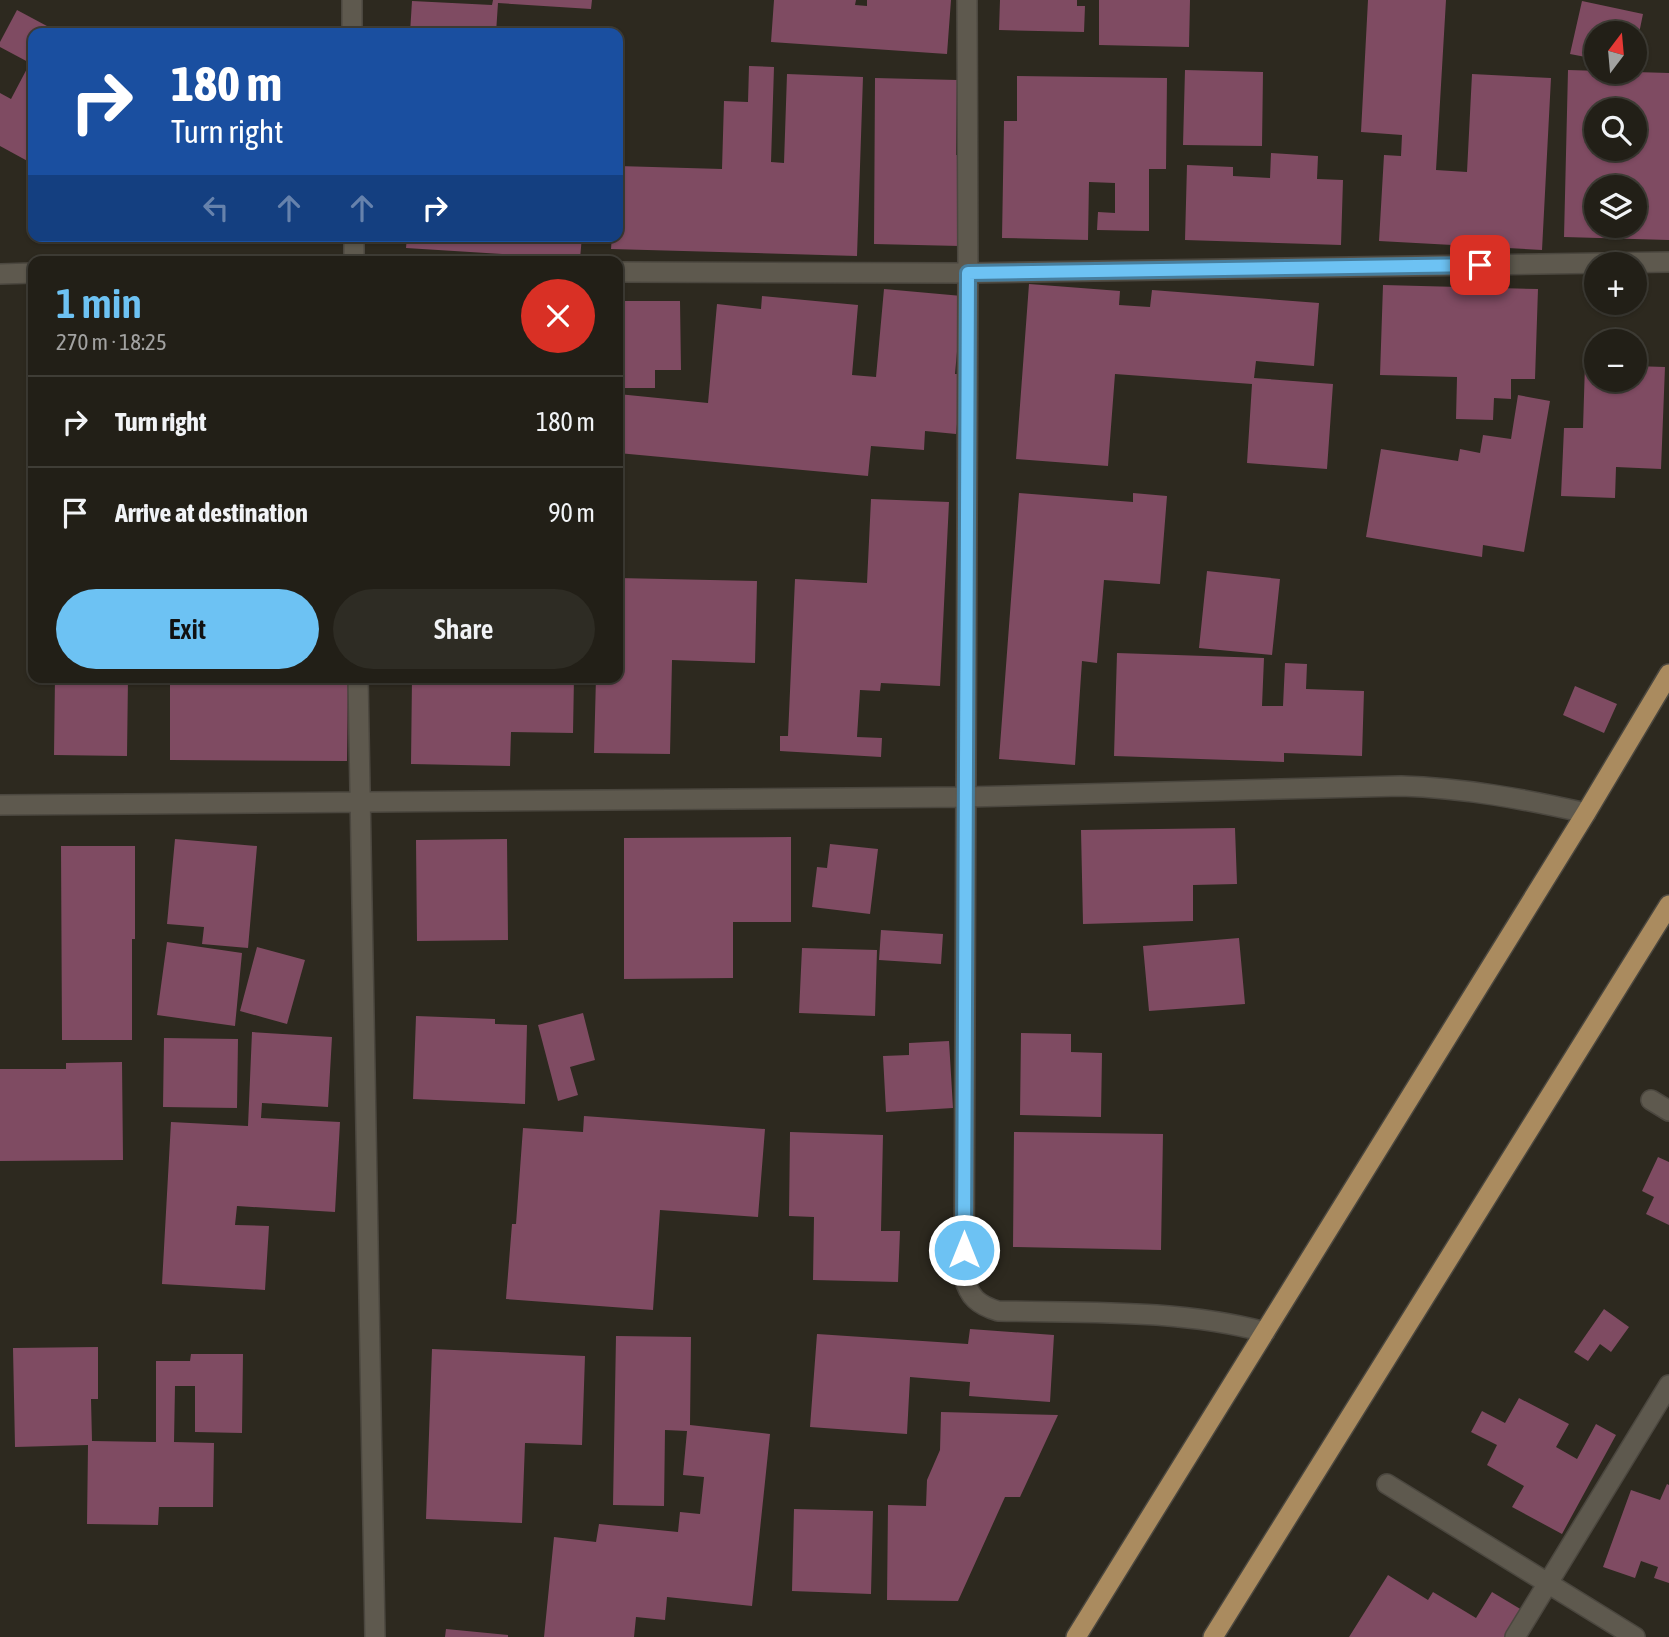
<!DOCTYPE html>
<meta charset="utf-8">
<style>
body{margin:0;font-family:"Asap Condensed",sans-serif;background:#2e2c24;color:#f1f3f6;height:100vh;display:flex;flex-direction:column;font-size:26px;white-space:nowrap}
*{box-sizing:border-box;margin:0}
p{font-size:23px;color:#a2a2a1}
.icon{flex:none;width:38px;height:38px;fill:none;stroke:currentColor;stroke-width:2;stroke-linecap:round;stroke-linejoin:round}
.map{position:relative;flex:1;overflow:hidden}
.drawer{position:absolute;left:28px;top:256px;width:595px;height:427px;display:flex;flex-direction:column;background:#221f17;border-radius:14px;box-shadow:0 2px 5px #0004,0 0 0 2px #3f3d36}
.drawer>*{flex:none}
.hud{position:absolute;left:28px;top:28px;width:595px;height:214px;border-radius:14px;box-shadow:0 2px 5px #0004,0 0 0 2px #3f3d36;background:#1a4fa0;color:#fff;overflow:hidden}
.needle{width:46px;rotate:16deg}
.controls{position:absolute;left:1584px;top:21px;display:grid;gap:14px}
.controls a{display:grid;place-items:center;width:63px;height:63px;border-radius:50%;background:#221f17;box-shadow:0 2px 5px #0004,0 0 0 2px #3f3d36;font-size:35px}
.pin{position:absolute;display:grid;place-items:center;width:60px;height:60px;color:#fff;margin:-30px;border-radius:14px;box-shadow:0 4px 10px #0006}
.me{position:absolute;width:77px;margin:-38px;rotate:0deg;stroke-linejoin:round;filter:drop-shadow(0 0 5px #0008)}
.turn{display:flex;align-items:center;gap:24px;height:147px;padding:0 28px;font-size:32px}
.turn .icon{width:91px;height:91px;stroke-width:2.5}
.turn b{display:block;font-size:49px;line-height:60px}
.lanes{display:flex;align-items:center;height:66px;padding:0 28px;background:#0003;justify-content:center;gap:35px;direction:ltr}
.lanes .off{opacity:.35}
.round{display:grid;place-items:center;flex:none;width:74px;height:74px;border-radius:37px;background:#2e2c24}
.summary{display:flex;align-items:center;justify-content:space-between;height:119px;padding:0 28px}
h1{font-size:42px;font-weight:600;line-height:52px;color:#6dc2f3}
.action{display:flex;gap:14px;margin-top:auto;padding:14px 28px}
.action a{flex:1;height:80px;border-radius:42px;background:#6dc2f3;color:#111;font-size:28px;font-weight:600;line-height:80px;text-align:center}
.action a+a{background:#2e2c24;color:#f1f3f6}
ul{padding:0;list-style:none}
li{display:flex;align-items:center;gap:21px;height:91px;padding:0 28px;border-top:2px solid #3f3d36}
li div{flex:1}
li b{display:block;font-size:26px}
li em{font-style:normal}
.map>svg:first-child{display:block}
</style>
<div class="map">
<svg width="1669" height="1637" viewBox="0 0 1669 1637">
<rect width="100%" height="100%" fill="#2d291f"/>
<path fill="#7f4b62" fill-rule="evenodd" d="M493 0H592L591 9 498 3 496 33H410L412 1 492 5Z
M774 0H856L855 5 867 6V0H951L947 54 771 42Z
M1000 0H1077V6H1085L1084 32 999 30Z
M1099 0H1190L1189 47 1099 45Z
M1368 0H1446L1436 170 1467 172 1472 74 1551 78 1542 250 1379 241 1384 155 1401 156 1402 135 1361 132Z
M1582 1 1643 14 1636 48 1634 33H1596V59L1570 54Z
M17 10 60 33H33V164L0 146V93L11 99 30 63 0 47V42Z
M749 66 774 67 771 162 784 163 787 74 863 77 857 256 611 249 612 236H618V166L722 169 724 101 748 102Z
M1185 70 1263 72 1262 146 1183 145Z
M1568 70 1669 73V240L1564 237ZM1596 110H1634V149H1596ZM1596 187H1634V226H1596Z
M1017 76 1167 78 1166 169H1149V231L1097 230 1098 212 1115 213V183L1089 182 1088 240 1002 238 1004 121H1017Z
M875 78 957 80 956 155H961L960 246 874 244Z
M1271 153 1318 156 1317 179 1343 180 1341 245 1185 240 1187 165 1233 167V176L1270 178Z
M407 236H582L580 259 406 248Z
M1029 284 1120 291 1119 305 1150 307 1152 290 1319 303 1314 366 1256 361 1254 378 1333 384 1327 469 1247 463 1252 384 1115 374 1108 466 1016 459Z
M1383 285 1538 289 1535 379H1511V399L1494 398 1493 420 1456 419 1457 377 1380 375Z
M884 289 962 296 955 374H962L956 434 925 431 924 450 871 446 868 476 618 453V394L708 403 717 304 761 309 762 296 858 305 852 375 876 377Z
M618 301H680L681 370H655V388H618Z
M1585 364H1596V380H1634V366L1665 367 1661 469 1616 467 1615 498 1561 496 1564 428H1583Z
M1518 395 1550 401 1524 552 1483 545 1482 557 1366 537 1381 449 1458 461 1460 449 1480 453 1483 435 1511 439Z
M1019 493 1133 502V493L1167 496 1160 584 1104 580 1097 663 1082 661 1075 765 999 759Z
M871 499 949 502 940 686 881 683 880 691 860 690 857 737 882 738 881 757 780 751V736H788L795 579 867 583Z
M1207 571 1280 579 1272 655 1199 648Z
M618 578 757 581 755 663 672 660 670 754 594 753 596 677H618Z
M1117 653 1264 658 1262 706H1283L1285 663 1307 664 1306 689 1364 691 1362 756 1284 753V762L1114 756Z
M55 677H128L127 756 54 755Z
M170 677H348L347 761 170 760Z
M412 677H574L573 733 511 732 510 766 411 764Z
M1575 686 1617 704 1604 733 1563 715Z
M1235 828 1237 884 1193 885V921L1083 924 1081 830Z
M791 837V922H733V978L624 979V838Z
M175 839 257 846 248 948 202 944 204 927 167 924Z
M507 839 508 940 417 941 416 840Z
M830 844 878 849 870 914 812 907 817 867 827 868Z
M61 846H135V939H132V1040H62Z
M881 930 943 934 941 964 879 960Z
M1239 938 1245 1004 1149 1011 1143 946Z
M167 942 242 953 235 1026 157 1015Z
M257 947 305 960 287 1024 240 1011Z
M802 948 877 950 875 1016 799 1013Z
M583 1013 595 1060 570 1067 578 1095 558 1101 538 1025Z
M416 1016 495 1019V1024L527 1025 525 1104 413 1099Z
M252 1032 332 1037 328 1107 262 1103 261 1118 340 1122 335 1212 237 1206 235 1225 269 1226 265 1290 162 1284 171 1122 248 1126Z
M1021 1033 1071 1034V1052L1102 1053 1101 1117 1020 1115Z
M164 1038 238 1039 237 1108 163 1107Z
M949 1041 953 1108 886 1112 883 1056 909 1055V1043Z
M122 1062 123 1160 0 1161V1069H66V1063Z
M584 1116 765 1129 758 1217 660 1210 653 1310 506 1299 512 1224H516L523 1128 583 1132Z
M790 1132 883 1135 881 1231H900L898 1282 813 1280 814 1217 789 1216Z
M1014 1132 1163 1134 1161 1250 1013 1247Z
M1658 1157 1669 1162V1225L1646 1214 1654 1197 1642 1191Z
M1604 1309 1629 1327 1611 1352 1600 1344 1588 1361 1574 1352Z
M970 1329 1054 1335 1050 1402 969 1396 970 1382 910 1377 907 1434 810 1427 817 1334 968 1344Z
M616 1336 691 1337 690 1425 770 1434 752 1606 667 1597 665 1620 636 1617 634 1637H544L554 1537 596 1542 599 1524 678 1532 680 1512 700 1514 704 1477 683 1475 687 1431 665 1430 664 1506 613 1505Z
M98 1347V1399H91L92 1441 156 1442V1361H190L191 1354H243L242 1433 195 1432V1386H175L174 1442 214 1443 213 1507H159L158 1525 87 1524 88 1445 15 1447 13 1348Z
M432 1349 585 1356 582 1445 525 1443 522 1523 426 1519Z
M1519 1398 1569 1424 1556 1447 1577 1459 1596 1424 1616 1435 1562 1534 1512 1507 1524 1486 1487 1465 1497 1445 1471 1432 1482 1411 1505 1423Z
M941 1412 1058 1415 1020 1497H1005L958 1601 887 1600 888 1505 926 1506 927 1480 940 1450Z
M1667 1484 1669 1485V1583L1654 1578 1658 1567 1641 1561 1635 1578 1603 1567 1631 1490 1660 1500Z
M794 1509 873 1511 871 1594 792 1591Z
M1388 1575 1428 1600 1433 1592 1476 1618 1492 1592 1522 1610 1506 1637H1349Z
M446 1629 508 1635V1637H445Z"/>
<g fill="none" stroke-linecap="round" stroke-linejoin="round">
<g stroke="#4b473f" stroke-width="22">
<path id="minor" d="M352 0V33
M967 0 968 273 964 1277C969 1297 978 1305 998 1311 1087 1313 1178 1309 1265 1332
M354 236V261
M618 272 968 273 1669 262
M0 274 33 273
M358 677 375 1637
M0 805 966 797 1401 786C1464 788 1524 799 1586 813
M1651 1100 1669 1111
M1387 1484 1635 1637
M1515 1637 1669 1385"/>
</g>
<g stroke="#4b473f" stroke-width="22">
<path id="primary" d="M1076 1637 1586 813 1669 674
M1213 1637 1669 905"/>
</g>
<use href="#minor" stroke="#5e594e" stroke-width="19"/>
<use href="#primary" stroke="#aa8b5f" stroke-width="19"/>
</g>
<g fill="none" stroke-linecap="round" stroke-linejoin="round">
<g stroke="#477e9e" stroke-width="18">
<path id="route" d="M964 1250 968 273 1480 265"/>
</g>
<use href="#route" stroke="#6dc2f3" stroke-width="12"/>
</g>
</svg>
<div class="controls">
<a><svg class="needle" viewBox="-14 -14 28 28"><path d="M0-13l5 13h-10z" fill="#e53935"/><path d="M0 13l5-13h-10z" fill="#a2a2a1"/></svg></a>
<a><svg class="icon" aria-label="search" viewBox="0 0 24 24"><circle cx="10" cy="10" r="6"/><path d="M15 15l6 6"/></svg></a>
<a><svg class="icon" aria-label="layers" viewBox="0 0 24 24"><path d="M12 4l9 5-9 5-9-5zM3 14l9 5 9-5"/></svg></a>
<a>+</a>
<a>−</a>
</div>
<div class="pin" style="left:1480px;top:265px;background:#d93025"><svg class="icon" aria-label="arrive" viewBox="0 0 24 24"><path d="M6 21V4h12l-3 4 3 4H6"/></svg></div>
<svg class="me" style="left:964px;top:1250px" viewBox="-20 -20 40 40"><circle r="17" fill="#6dc2f3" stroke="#fff" stroke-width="3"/><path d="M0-11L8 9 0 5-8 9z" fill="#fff"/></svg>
<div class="hud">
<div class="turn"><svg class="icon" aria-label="right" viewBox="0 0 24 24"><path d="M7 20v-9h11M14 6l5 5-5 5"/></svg><div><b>180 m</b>Turn right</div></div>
<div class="lanes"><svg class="icon off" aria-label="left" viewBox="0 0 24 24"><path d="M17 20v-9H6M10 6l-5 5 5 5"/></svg><svg class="icon off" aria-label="ahead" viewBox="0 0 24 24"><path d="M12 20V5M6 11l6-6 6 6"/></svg><svg class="icon off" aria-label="ahead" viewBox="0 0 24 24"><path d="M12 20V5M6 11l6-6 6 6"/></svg><svg class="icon" aria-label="right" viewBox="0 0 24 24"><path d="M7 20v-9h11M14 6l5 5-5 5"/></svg></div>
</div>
<section class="drawer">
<div class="summary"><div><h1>1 min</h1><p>270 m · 18:25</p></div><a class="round" style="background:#d93025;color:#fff"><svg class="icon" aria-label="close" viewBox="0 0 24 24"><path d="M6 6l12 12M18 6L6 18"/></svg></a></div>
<ul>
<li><svg class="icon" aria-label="right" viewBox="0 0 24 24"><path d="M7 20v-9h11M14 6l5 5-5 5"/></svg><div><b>Turn right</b></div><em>180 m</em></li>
<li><svg class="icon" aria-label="arrive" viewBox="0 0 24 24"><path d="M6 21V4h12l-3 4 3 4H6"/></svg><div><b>Arrive at destination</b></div><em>90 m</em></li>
</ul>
<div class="action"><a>Exit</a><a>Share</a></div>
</section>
</div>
